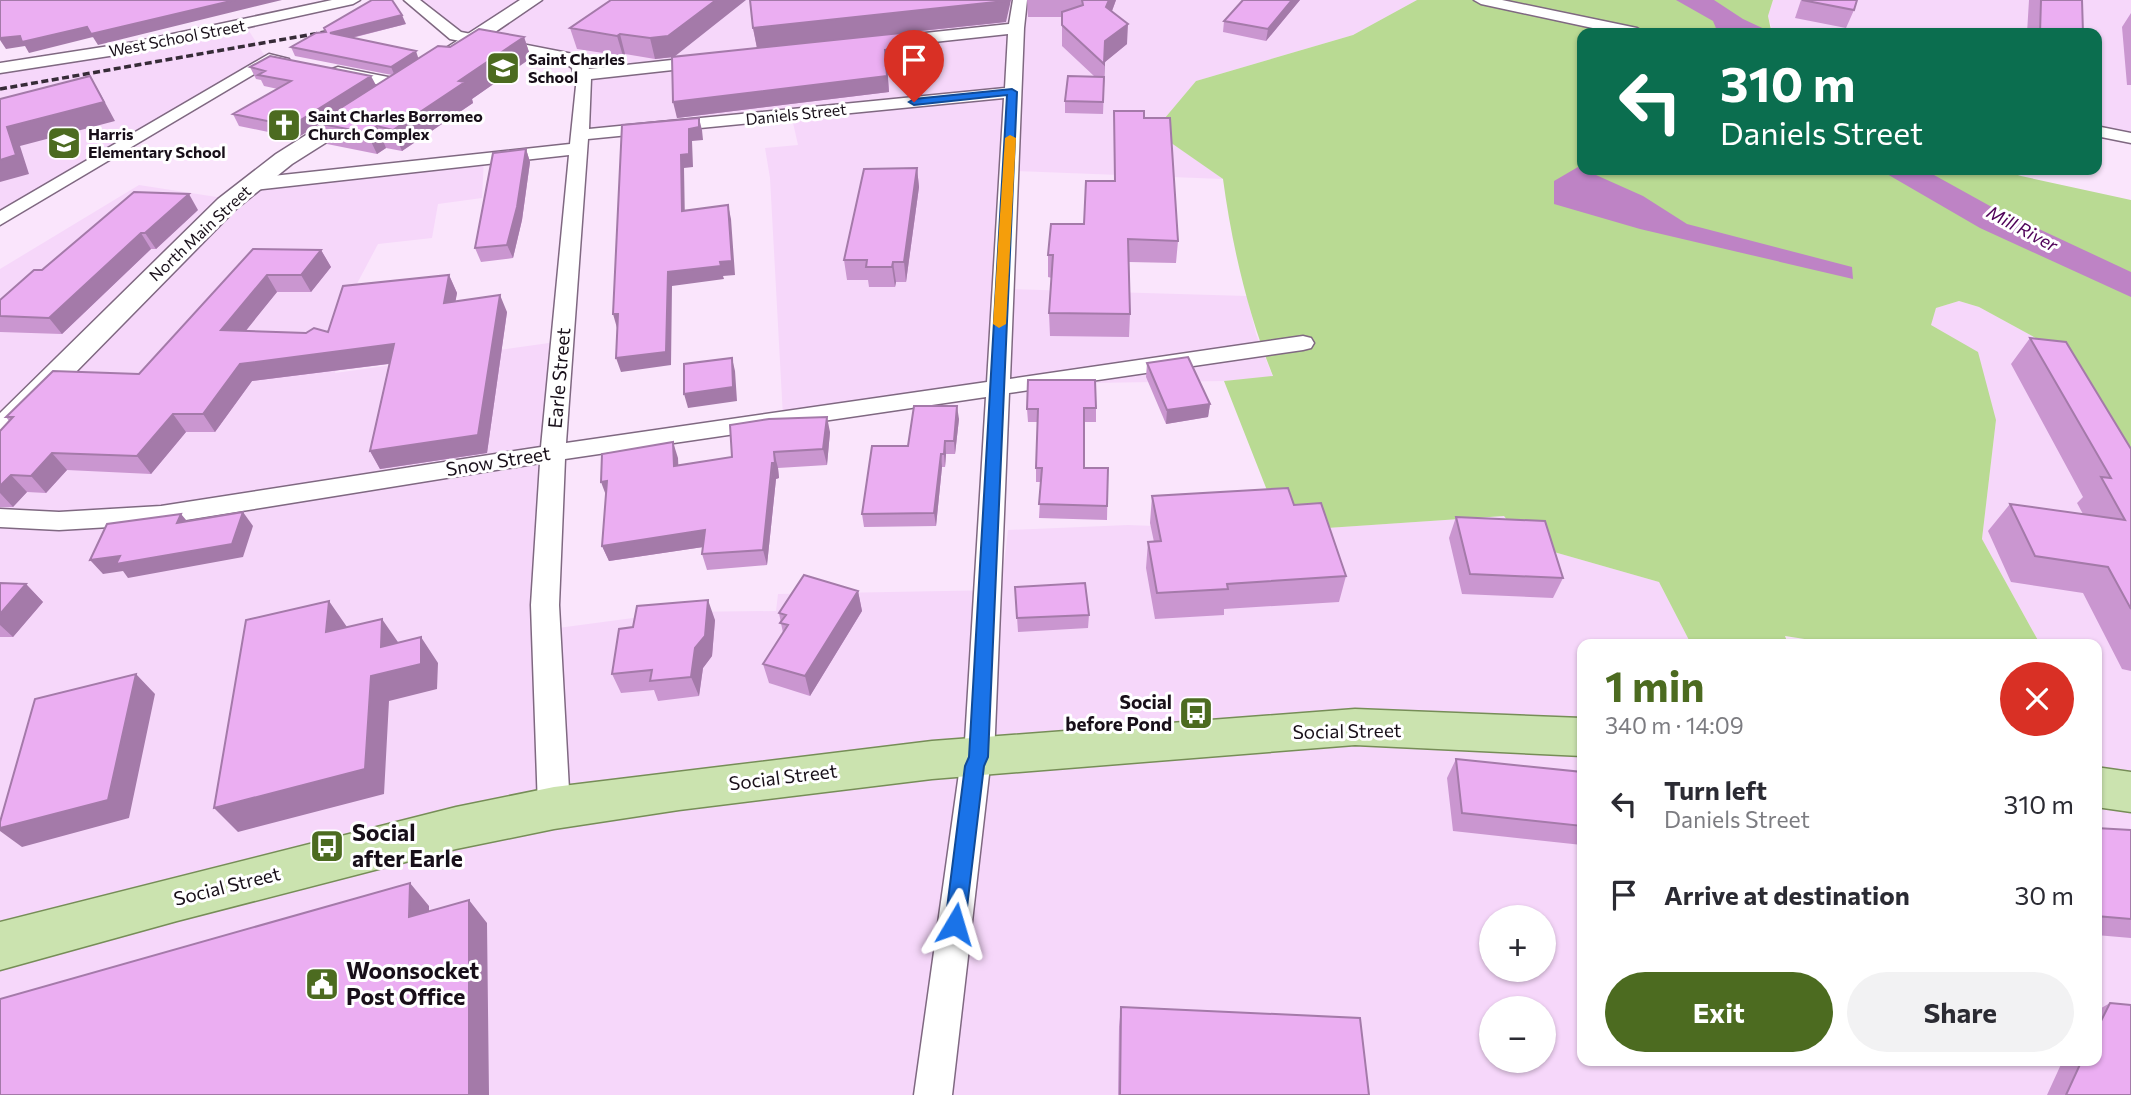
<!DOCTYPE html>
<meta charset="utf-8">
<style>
body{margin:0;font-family:Commissioner,sans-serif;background:#f2f2f3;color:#2b2b33;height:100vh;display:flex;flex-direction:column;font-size:26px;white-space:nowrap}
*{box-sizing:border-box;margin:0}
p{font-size:23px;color:#7c7c81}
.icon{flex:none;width:38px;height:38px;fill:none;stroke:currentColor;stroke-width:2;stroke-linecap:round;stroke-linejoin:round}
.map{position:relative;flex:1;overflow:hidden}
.drawer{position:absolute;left:1577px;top:639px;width:525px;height:427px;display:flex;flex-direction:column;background:#fff;border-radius:14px;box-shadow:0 2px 5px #0004}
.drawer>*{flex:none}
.hud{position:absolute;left:1577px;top:28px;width:525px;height:147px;border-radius:14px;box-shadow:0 2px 5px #0004;background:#0b6e4f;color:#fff;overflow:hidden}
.buttons{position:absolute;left:1479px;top:905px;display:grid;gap:14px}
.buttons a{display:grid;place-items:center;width:77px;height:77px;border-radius:50%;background:#fff;box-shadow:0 2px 5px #0004;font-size:35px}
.pin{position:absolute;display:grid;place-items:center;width:60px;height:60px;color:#fff;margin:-72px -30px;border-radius:50% 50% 50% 0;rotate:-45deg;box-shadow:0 0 7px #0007}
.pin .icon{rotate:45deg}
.me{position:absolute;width:77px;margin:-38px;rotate:7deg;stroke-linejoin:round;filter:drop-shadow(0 0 5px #0008)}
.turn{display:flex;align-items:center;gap:24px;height:147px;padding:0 28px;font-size:32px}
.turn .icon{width:91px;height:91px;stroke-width:2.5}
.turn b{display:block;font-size:49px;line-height:60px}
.round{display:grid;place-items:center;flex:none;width:74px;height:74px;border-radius:37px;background:#f2f2f3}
.head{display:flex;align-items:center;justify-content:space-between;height:119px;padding:0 28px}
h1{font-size:42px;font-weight:700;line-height:52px;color:#4c6b20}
.primary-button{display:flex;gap:14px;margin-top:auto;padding:14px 28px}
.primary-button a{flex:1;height:80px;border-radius:42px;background:#4c6b20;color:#fff;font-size:28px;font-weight:700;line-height:80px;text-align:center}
.primary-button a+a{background:#f2f2f3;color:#2b2b33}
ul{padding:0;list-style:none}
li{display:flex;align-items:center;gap:21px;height:91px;padding:0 28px}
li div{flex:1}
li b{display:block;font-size:26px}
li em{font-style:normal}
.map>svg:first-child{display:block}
</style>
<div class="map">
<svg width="2131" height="1095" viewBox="0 0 2131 1095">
<rect width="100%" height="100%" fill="#fae5fc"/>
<path fill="#f6d7fa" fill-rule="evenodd" d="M417 0H1417L1353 35 1196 81 1155 131 1223 179 1015 171 1007 289 1247 296 1256 334 1273 377 1224 381 1019 384 783 417 770 178 765 148 798 145 791 114 583 132 579 64 463 40Z
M1773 0H2131V137L2097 129 2096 33H1773L1768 16Z
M244 23 268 61 0 217V69Z
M484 158 482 198 438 204 432 238 378 244 351 295 335 373 556 342 543 630 678 612 776 611 778 594 1001 590 1008 530 1128 525 1283 531 1504 516 1526 544 1659 582 1691 644H1582V1060H2096V644H2040L1982 539 1996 420 1930 325 1936 308 1959 301 1979 307 2065 354 2131 461V1095H0V269L139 185 236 200 260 180ZM1491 917H1544V970H1491ZM1491 1008H1544V1060H1491Z"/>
<path fill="#b9da93" d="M1417 0H1773L1768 16 1771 30 1774 33H1582V170H2002L2021 176 2131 200V461L2065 354 1979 307 1959 301 1936 308 1931 325 1978 352 1996 420 1982 539 2040 644H1837L1785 636 1788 644H1691L1659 582 1526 544 1504 516 1283 531 1224 381 1273 376C1248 314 1232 246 1223 179L1154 131 1196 81 1353 35Z"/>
<path fill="#be83c5" d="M1676 0H1714L1743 19 1773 33H1718L1713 21Z
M1578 167 1643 196 1687 224 1852 267 1853 279 1640 229 1554 204V181Z
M1880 170H1925L1990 206 2131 272V297L1980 228Z"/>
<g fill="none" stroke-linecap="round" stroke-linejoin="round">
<g stroke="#7f6881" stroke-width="3">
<path id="minor" d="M332 0H360L353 4 135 52 0 73V63L135 42Z
M404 0H420L461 32 573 54 586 63 589 69 709 56 717 61 709 66 591 79 589 129 1005 88 1008 34 869 49 861 44 869 39 1009 24 1013 0H1027L1024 28 1010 379 1303 336 1311 338 1314 343 1311 348 1303 350 1009 393 994 757 990 766 952 1095H914L960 766 964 757 986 397 565 459 559 605 570 808 565 818 554 822 543 818 538 808 531 605 540 463 161 524 59 530 0 527V509L59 512 161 506 541 447 569 155 253 190 244 184 253 178 570 144 576 86 572 68 562 61 450 39ZM1004 98 987 382 566 443 588 139Z
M1474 0H1502L1637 28 1645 33H1616L1481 4Z
M269 54 289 59 291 62 283 67 271 64 0 225V211Z
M338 67 403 80 411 85 403 90 332 75 330 72 332 69Z
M2096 126 2131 133V143L2096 136Z"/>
</g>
<g stroke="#7f6881" stroke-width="3">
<path id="tertiary" d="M520 0H542L457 58H443L440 54 443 50Z
M360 104 368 106 371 111 368 116 292 164 236 209 11 438 0 441V413L218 199 276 154 352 106Z"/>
</g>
<g stroke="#768d57" stroke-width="3">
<path id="primary" d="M1355 709 1582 718V756L1355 745 932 779 679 810 554 829 456 849 177 921 0 970V922L456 807 554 787 932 741Z
M2096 767 2131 772V812L2096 807Z"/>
</g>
<use href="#minor" fill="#fff" fill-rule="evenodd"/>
<use href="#tertiary" fill="#fff" fill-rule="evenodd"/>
<use href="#primary" fill="#cbe3af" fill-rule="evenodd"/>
<path stroke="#362b37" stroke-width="3.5" stroke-dasharray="7 3.5" stroke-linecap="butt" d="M0 89 331 31"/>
</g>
<path fill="#ca96d0" d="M611 0 674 57 757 48 753 28 1006 22 901 33 908 63 887 65 889 92 677 118 672 57 655 59 625 54 623 56 577 49 570 28Z
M1027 0H1116L1112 11 1127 44 1105 62 1103 114 1065 113V101L1094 76 1062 46V17H1028Z
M1243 0H1300L1266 41 1223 32 1224 21Z
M1801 0H1857L1854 10 1846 28 1795 18Z
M2029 0H2082L2083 33H2027Z
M2131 13V85H2127L2122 27Z
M406 24 352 38 419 58 450 47 524 37 531 58 472 99 473 103 402 151 386 148 377 154 327 144 318 125 297 138 239 126 233 114 278 89 264 86 261 80 256 79 250 67 376 85 392 75 295 56 291 47 326 32Z
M1114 111 1144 118 1178 241 1176 263 1129 262 1130 314 1129 337 1050 336 1049 313 1052 278 1048 277V255L1084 224 1114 181Z
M526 149 530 162 522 220 513 258 481 262 475 248Z
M917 168 919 187 906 282H896L895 287H869L868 280H847L844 260Z
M2044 170H2067L2064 174Z
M198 210 156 249H151L62 334 0 332V300L42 270Z
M253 249 321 250 331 267 311 292H277L245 331 306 333 328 332 449 275 457 293 455 302 507 312 487 453 380 469 370 451 389 364 252 381 215 432H186L151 474 67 470 46 493 27 492 13 507H0V431L9 421 6 417 139 374Z
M2030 338 2131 449V671L2122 669 2083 593 2011 582 1988 531 2010 504 2083 514 2077 503 2083 497 2011 364Z
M1147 363 1210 404 1208 417 1166 424 1146 377Z
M1096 408V422H1084V468H1108L1107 520 1039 518 1041 482H1036V468L1038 422H1028L1027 409Z
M959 419 955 454H946L945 467H942L936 526 864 527 862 514 908 446Z
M830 432 827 465 778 468 779 478 776 479 767 565 707 570 702 554 703 547 609 561 602 546 678 458V465L732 457Z
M1152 496 1294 505 1346 576 1339 602 1224 609V615L1155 619 1146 568 1148 542H1154L1150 523Z
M1456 517 1563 578 1553 598 1462 594 1449 538Z
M0 583 26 584 43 602 13 637H0Z
M1015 587 1089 615 1088 628 1018 632Z
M858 591 862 611 810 696 769 683 763 664 783 633 779 613Z
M715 620 712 656 703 668 699 696 658 701 654 690 621 693 612 674Z
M1456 759 1582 772V845L1453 831 1447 778Z
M2096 828 2131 830V938L2096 935Z
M2110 1003 2131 1095H2047L2063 1060H2096V1011Z
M1121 1007 1369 1095H1118L1119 1027Z"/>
<path fill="#a47aa9" d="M235 0H282L98 45 91 34Z
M716 0H746L674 57 655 59 650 38Z
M1006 0H1011L1006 22 757 48 753 28Z
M1109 0H1116L1106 27V7Z
M1292 0H1300L1266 41 1268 29Z
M402 15 406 24 334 42 330 33Z
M1128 24 1127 44 1105 62 1104 86 1105 41Z
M87 27 93 37 29 53 25 46 6 49 0 40V38Z
M620 34 625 54 623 56 617 36Z
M524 37 531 58 472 99 473 103 402 151 393 130 459 81Z
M906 48 908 63 887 65 889 92 677 118 673 102 885 50Z
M416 51 419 60 395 76 391 67Z
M90 76 101 95 115 121 20 146 29 174 0 182V160L7 127Z
M371 76 377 87 317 123 318 125 297 138 291 126Z
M699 118 702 130 703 140 692 141 693 167 684 168 685 224 682 211 681 155 689 129Z
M377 126 386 148 377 154 367 133Z
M526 149 530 162 522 220 513 258 507 245Z
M917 168 919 187 906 282 904 262Z
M189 194 198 210 156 249 145 233Z
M728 205 731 219 735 275 723 276 724 279 672 286 671 365 621 372 616 358 668 272 720 262Z
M141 233 151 249 62 334 49 318Z
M321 250 331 267 311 292 301 275Z
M893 262 896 282 895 287 892 267Z
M267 275 277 292 232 348 221 330Z
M449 275 457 293 452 321 444 303Z
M500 295 507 312 487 453 380 469 370 451Z
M613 314H618L617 328Z
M394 344 403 362 252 381 215 432 203 414 240 364Z
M732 358 735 371 737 401 688 408 684 394Z
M1210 404 1208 417 1166 424 1167 410Z
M957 406 959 419 955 454 954 441Z
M173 414 186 432 151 474 137 456Z
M827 417 830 432 827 465 823 449Z
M945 441 946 454 945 467 944 454Z
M673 442 678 458 679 481 674 466Z
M774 452 778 468 779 478 776 479 767 565 763 550Z
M52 453 67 470 46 493 31 476Z
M941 454 942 467 936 526 934 513Z
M11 475 27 492 13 507 0 493V486Z
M607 481V498L601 482Z
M243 512 253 526 243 557 128 578 123 571 103 574 90 560Z
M181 514 192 527 177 523Z
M705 530 710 546 609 561 602 546Z
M26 584 43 602 13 637 0 625V614Z
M858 591 862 611 810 696 805 676Z
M708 600 715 620 712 656 703 668 699 696 691 677 695 648Z
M329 601 347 627 326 632Z
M382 619 400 645 421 637 438 663 437 689 389 701 384 794 238 832 214 808 371 676 381 647Z
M136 674 155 694 129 818 22 847 0 831V828Z
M410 883 429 906V939L409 917Z
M469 900 487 923 489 1095H469Z"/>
<path fill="#ebaef2" stroke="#a47aa9" stroke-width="2" d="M0 0H235L91 34 87 27 22 42 20 36 0 38Z
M372 0H392L402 15 330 33 416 51 391 67 291 47 316 33 326 32 324 28Z
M611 0H716L668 36 650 38 620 34 617 36 570 28Z
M750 0H1006L1005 1 753 28Z
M1082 0H1109L1106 7 1128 24 1105 41 1104 64 1062 25V12L1083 5Z
M1243 0H1292L1268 29 1224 21Z
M1802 0H1857L1854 10Z
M2041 0H2082L2083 33H2040Z
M479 29 524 37 459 81 465 82 393 130 377 126 367 133 317 123 438 46 450 47Z
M901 33 906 48 885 50 887 76 673 102 672 57Z
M270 56 371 76 291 126 233 114 291 81 258 75 265 71 250 67Z
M90 76 104 102 7 127 16 155 0 160V99Z
M1068 76 1104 77 1103 102 1065 101Z
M1114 111H1144V118H1170L1178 241 1128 239 1130 314 1049 313 1053 255H1048L1051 224H1084L1086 181H1115Z
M699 118V127L689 129V154L681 155 682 211 728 205 732 261 720 262 721 266 668 272 666 352 616 358 618 314H613L622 125Z
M526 149 517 207 507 245 475 248 493 153Z
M917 168 904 262H893L892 267H866L867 260H844L864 169Z
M134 192 189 194 145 233H141L49 318 0 316V300L34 270H42Z
M253 249 321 250 301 275H267L221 330 306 333 314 328 328 332 343 286 449 275 444 303 500 295 478 435 370 451 394 344 240 364 203 414H173L137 456 52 453 31 476 11 475 0 486V431L13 417H6L53 371 139 374Z
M2030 338 2066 342 2131 449V609L2108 567 2035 556 2010 504 2125 520 2101 477 2111 478Z
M1188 357 1210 404 1167 410 1147 363Z
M732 358 733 387 684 394V364Z
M1028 380H1095L1096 408H1084V468H1108L1107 506 1039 504 1042 468H1036L1038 409H1027Z
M914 406H957L954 441H945L944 454H941L934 513 862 514 872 446H908Z
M827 417 823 449 774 452 775 463H772L763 550 702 554 705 530 602 546 607 481 601 482 602 454 673 442 674 466 732 457 730 425 769 419Z
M1288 488 1294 505 1321 503 1346 576 1227 584 1228 589 1157 593 1148 542 1161 541 1152 496Z
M243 512 232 544 116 564 120 556 90 560 107 524 181 514 177 523Z
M1456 517 1545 521 1563 578 1470 574Z
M804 575 858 591 805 676 763 664 788 625 780 623 786 615 779 613Z
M0 583 26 584 0 614Z
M1085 583 1089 615 1017 618 1015 587Z
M708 600 705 636 695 648 691 677 650 681 652 670 612 674 619 629 633 627 637 606Z
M329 601 326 632 382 619 381 647 421 637V664L371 676 365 769 214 808 246 620Z
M136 674 108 800 0 828V822L35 699Z
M1456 759 1582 772V826L1462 813Z
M2096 828 2131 830V919L2096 916Z
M410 883 409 917 469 900V1095H0V999Z
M2110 1003 2131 1005V1095H2066L2082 1060H2096V1031Z
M1121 1007 1360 1018 1369 1095H1120Z"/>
<path fill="#1a73e8" stroke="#114b97" stroke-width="2" d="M1012 89 1017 92 988 757 984 766 965 924 962 931 955 933 948 931 945 924 965 766 969 757 1007 95 914 105 909 102 914 99Z"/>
<path fill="#f59e0b" d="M1010 135 1016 138 1006 324 999 328 993 324 1005 138Z"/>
<defs>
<g id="school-square" transform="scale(1.75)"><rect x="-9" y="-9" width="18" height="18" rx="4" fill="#4c6b20" stroke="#fff"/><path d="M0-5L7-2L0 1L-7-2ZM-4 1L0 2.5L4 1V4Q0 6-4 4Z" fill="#fff"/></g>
<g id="church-square" transform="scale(1.75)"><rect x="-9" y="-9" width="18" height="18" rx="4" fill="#4c6b20" stroke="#fff"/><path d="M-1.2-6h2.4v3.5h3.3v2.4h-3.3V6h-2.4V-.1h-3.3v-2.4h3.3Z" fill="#fff"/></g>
<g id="bus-square" transform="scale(1.75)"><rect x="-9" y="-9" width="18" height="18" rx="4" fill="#4c6b20" stroke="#fff"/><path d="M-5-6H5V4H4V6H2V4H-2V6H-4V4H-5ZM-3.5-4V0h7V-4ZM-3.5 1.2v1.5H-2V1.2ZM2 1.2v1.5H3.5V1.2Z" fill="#fff"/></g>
<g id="civic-square" transform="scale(1.75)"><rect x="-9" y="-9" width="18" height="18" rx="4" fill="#4c6b20" stroke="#fff"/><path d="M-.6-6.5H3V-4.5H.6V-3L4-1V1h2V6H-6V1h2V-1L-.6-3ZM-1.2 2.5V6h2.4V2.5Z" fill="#fff"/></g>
</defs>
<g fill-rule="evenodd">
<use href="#school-square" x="503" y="68"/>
<use href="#church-square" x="284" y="125"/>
<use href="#school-square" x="64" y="143"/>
<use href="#bus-square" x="1196" y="713"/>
<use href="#bus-square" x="327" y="846"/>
<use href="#civic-square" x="322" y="984"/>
</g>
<g text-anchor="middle" stroke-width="6" stroke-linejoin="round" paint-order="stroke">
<g font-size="16" fill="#180f19" stroke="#fff">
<text transform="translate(177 38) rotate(-11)" y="6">West School Street</text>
<text transform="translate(796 114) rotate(-6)" y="6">Daniels Street</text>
<text transform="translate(200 233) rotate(-43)" y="6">North Main Street</text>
</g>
<g font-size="16" font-weight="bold" fill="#180f19" stroke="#fff" text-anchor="start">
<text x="528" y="65">Saint Charles<tspan x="528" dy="18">School</tspan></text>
<text x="308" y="122">Saint Charles Borromeo<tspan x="308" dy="18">Church Complex</tspan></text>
<text x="88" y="140">Harris<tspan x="88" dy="18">Elementary School</tspan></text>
</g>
<g font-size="18" font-style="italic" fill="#4f0158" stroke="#fff">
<text transform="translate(2022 229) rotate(28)" y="6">Mill River</text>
</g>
<g font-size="19" fill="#180f19" stroke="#fff">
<text transform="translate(559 378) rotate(-85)" y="7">Earle Street</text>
<text transform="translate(498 461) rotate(-9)" y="7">Snow Street</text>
<text transform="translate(1347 731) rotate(-1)" y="7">Social Street</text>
<text transform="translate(783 777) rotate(-7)" y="7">Social Street</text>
<text transform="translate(227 886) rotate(-14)" y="7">Social Street</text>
</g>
<g font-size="19" font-weight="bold" fill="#180f19" stroke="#fff" text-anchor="end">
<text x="1172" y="709">Social<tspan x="1172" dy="22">before Pond</tspan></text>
</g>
<g font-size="23" font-weight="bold" fill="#180f19" stroke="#fff" text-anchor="start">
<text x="352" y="841">Social<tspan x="352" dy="26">after Earle</tspan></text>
<text x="346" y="979">Woonsocket<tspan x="346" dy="26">Post Office</tspan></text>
</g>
</g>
</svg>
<div class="buttons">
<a>+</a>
<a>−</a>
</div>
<div class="pin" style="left:914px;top:102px;background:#d93025"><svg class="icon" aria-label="arrive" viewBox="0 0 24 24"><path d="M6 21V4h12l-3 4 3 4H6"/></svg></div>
<svg class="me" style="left:955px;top:924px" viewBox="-20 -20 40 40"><path d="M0-17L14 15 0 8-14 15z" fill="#1a73e8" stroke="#fff" stroke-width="4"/></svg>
<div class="hud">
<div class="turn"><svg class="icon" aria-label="left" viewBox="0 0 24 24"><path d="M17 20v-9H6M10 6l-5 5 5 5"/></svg><div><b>310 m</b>Daniels Street</div></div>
</div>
<section class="drawer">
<div class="head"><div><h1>1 min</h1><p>340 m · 14:09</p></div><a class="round" style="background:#d93025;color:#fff"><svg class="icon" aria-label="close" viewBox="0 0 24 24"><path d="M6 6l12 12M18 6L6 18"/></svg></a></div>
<ul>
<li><svg class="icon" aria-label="left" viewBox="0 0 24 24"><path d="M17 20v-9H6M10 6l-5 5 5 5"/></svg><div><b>Turn left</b><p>Daniels Street</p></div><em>310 m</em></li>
<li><svg class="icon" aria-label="arrive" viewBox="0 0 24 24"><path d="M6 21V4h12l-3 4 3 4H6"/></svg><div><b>Arrive at destination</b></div><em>30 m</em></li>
</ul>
<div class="primary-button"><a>Exit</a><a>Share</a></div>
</section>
</div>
